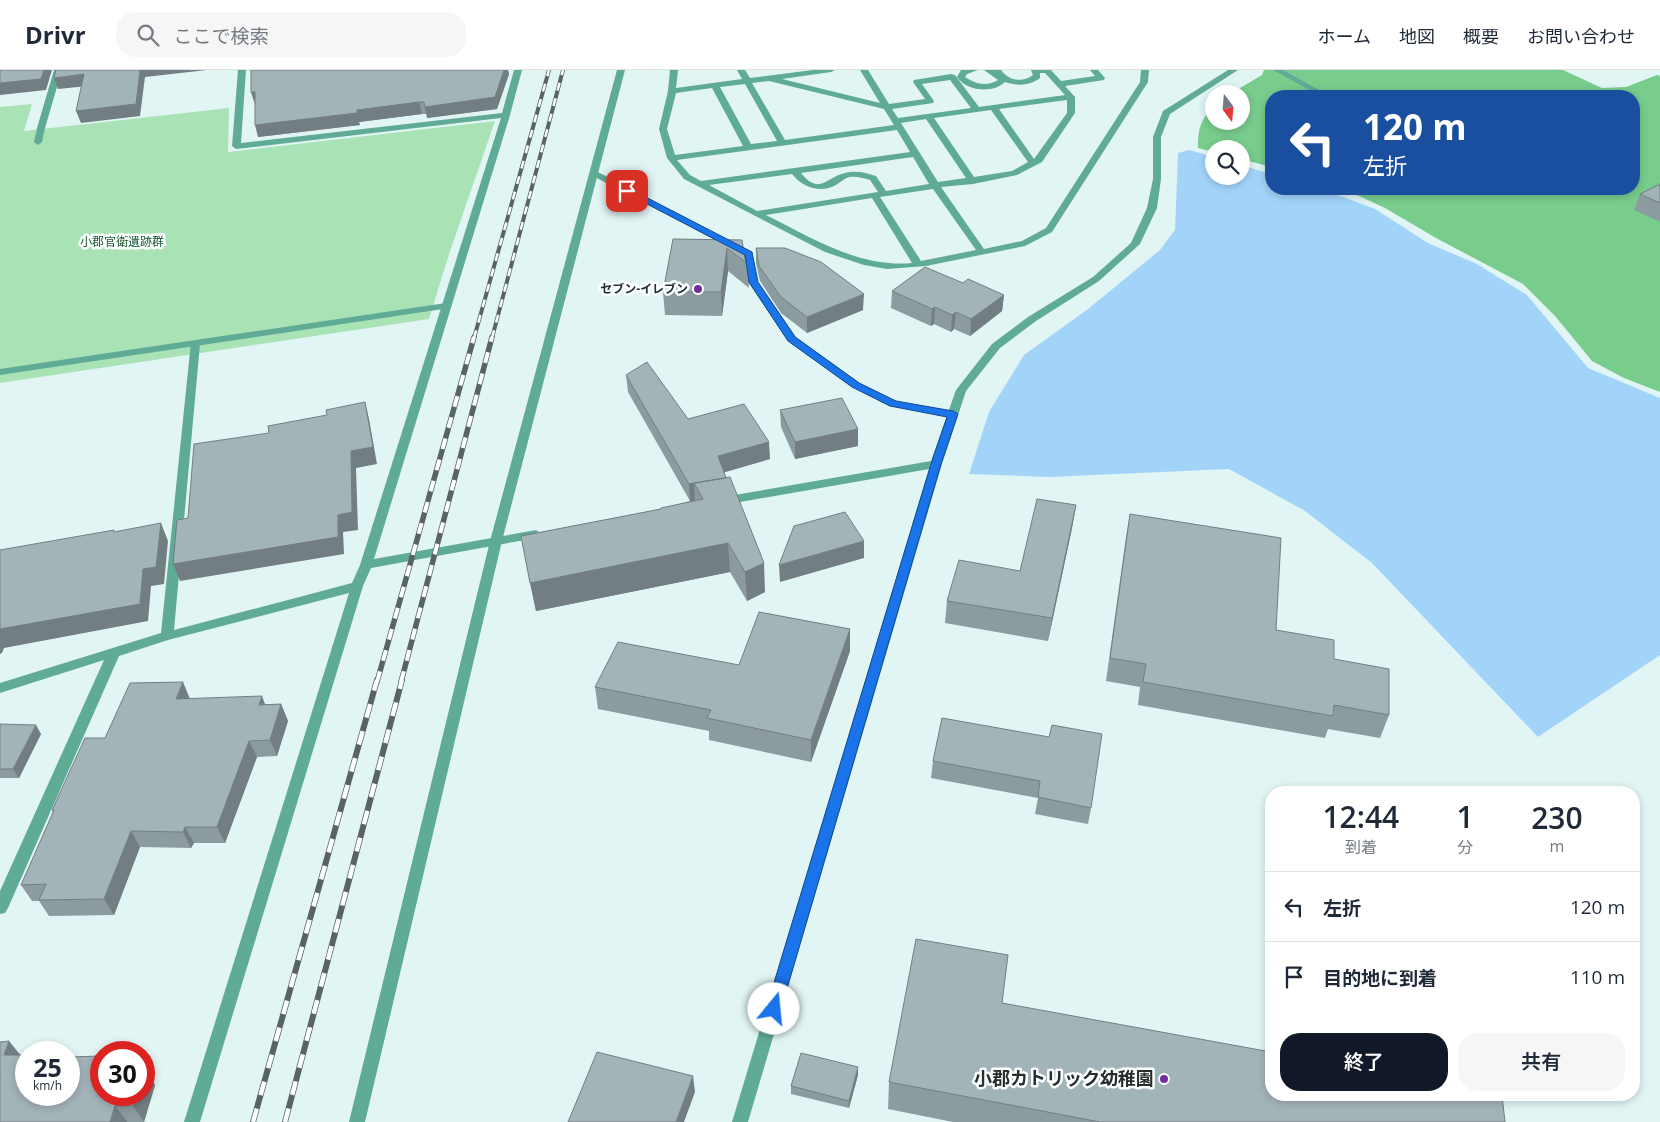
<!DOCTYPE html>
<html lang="ja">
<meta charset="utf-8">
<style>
body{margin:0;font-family:"Open Sans","Noto Sans JP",sans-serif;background:#f6f6f7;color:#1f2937;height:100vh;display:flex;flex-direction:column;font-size:19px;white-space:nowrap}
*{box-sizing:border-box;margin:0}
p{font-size:16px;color:#747a83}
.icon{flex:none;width:28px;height:28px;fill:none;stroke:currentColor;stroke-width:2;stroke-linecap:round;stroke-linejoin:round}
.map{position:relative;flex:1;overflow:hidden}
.side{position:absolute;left:1265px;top:716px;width:375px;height:315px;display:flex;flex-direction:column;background:#fff;border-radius:20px;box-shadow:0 2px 8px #0003}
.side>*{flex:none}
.top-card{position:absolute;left:1265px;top:20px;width:375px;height:105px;border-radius:20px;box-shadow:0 2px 8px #0003;background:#1a4fa0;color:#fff;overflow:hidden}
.needle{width:32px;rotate:164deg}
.buttons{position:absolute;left:1205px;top:15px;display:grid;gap:10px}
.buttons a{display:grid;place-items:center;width:45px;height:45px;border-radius:50%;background:#fff;box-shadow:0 2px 8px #0003;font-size:25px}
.speed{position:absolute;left:15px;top:971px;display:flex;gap:10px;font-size:25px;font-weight:700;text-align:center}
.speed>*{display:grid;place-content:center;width:65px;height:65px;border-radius:50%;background:#fff;box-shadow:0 2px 8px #0003;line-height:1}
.speed small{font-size:12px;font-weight:400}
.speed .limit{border:8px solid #d22;background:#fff;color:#111}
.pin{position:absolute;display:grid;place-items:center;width:42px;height:42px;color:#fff;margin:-21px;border-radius:10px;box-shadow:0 2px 8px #0006}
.me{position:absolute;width:55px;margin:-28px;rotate:17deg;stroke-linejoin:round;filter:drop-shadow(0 0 4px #0008)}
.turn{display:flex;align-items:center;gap:18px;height:105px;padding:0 15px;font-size:22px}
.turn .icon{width:65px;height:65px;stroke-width:2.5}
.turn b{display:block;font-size:35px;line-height:42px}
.eta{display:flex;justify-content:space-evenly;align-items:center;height:85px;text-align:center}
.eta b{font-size:30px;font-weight:600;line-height:35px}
.action{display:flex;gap:10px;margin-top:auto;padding:10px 15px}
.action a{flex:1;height:58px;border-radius:20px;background:#111827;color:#fff;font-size:20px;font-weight:600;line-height:58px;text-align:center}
.action a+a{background:#f6f6f7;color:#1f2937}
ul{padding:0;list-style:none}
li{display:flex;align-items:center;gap:15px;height:70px;padding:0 15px;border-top:1px solid #e0e1e3}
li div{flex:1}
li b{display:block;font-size:19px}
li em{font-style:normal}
header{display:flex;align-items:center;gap:30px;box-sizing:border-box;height:70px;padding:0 25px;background:#fff;border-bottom:1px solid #e0e1e3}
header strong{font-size:24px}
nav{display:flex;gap:28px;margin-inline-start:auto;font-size:18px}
.search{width:350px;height:45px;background:#f6f6f7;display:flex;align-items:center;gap:12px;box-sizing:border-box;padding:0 18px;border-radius:20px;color:#747a83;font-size:19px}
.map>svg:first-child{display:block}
</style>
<header>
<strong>Drivr</strong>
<div class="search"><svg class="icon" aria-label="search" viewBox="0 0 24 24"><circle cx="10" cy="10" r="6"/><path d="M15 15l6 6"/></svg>ここで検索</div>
<nav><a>ホーム</a><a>地図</a><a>概要</a><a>お問い合わせ</a></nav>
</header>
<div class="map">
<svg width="1660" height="1052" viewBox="0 0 1660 1052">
<rect width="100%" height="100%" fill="#e2f5f5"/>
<path fill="#a9e2b5" d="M32 34 24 61 229 38 228 82 495 51 449 184 429 249 0 313V37Z"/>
<path fill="#78cd8d" d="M1264 0H1563L1602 18 1626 17 1657 5 1660 6V322L1624 308 1592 291 1555 246 1523 214 1436 168 1385 138 1344 119H1634V26H1271V97L1241 89V79H1214V82L1198 78C1198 60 1200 49 1214 37V51H1241V24H1230L1262 5Z"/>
<path fill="#a2d4fa" d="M1189 80 1214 87V106H1241V95L1271 104V119H1322L1375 139 1428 173 1477 194 1527 225 1588 298 1660 328V585L1538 667 1372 493 1305 441 1229 399 1050 407 969 404 989 342 1024 285 1088 239 1160 180 1175 160 1178 83Z"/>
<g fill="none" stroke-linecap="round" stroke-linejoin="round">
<path fill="#60ab96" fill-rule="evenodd" d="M670 0H678L676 18 742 9 737 0H745L750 8 813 0H835L831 2 782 9 880 33 860 0H868L889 34 925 29 913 12 914 10 951 4 955 5 979 37 1065 25 1045 3H1040V8C1029 16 1017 16 1005 12 993 24 966 21 957 7L961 0H978L967 4 965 7C975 14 987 17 998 10L984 0H1001C1009 11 1022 13 1033 5L1031 0H1051L1061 11 1095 6 1090 0H1098L1105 8 1104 10 1065 16 1075 27V43L1042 92 1017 105 973 114 941 117 984 179 1022 171 1046 158 1140 12 1141 0H1149L1148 12 1052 162 1025 176 926 196 887 199 864 195 825 182 684 109 667 88 659 59 668 21ZM950 10 971 38 898 48 892 39 933 33 934 31 922 14ZM769 11 884 39 894 55 785 70 752 13ZM745 14 777 71 751 74 720 17ZM712 18 743 76 675 85 667 59 676 23ZM1067 30V43L1034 89 999 39ZM991 40 1028 92 1012 101 974 107 934 48ZM926 49 966 108 938 112 901 53ZM897 60 910 82 701 111 690 105 677 90ZM913 87 929 114 886 121 876 106C866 103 856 100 845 103 826 107 820 126 801 103ZM792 104C802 117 821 124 836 115 840 113 844 108 850 107 856 106 863 108 870 110L878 122 757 141 709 115ZM933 119 976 180 921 191 880 127ZM872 128 912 193C859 198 812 168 766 145Z
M1273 0H1283L1330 26H1320Z
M41 55 45 58 42 72 38 75 34 72 37 58Z
M594 100 752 182 758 212 796 267 860 313 896 331 953 341 958 344 957 346 953 347 889 336 852 317 788 271 748 212 744 185 591 105V101Z
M446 233 451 236 450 238 0 305V299Z"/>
<path fill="#60ab96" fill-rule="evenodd" d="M54 0H62L45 58 41 61 37 58Z
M238 0H246L241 73 502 43 514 0H522L510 45 374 489 536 460 542 464 536 468 371 498 363 516 200 1052H184L349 523 168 570 119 586 8 838 5 843 0 844V821L104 590 0 623V613L161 563 191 272H199L200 274 174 560 352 513 360 495 501 48 236 79 232 76Z
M1228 0H1238L1170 44 1161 67V109L1157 138 1140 174 1099 211 1036 251 1000 278 966 321 942 394 748 1052H732L929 399 723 435 717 431 723 427 931 391 956 320 992 274 1028 247 1093 207 1131 173 1147 138 1153 109V67L1163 41Z"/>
<path fill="#60ab96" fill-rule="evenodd" d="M617 0H625L502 471 365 1052H349L490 471Z"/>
<g stroke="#596363" stroke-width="4">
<path id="rail-far2" d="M474 268 549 0
M492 268 563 0"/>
</g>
<g stroke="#596363" stroke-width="5.5">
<path id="rail-far1" d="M377 612 474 267
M401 612 492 267"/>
</g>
<g stroke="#596363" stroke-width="6">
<path id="rail" d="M253 1052 377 610
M285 1052 402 610"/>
</g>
<use href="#rail-far2" stroke="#fbffff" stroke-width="2.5" stroke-dasharray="8" stroke-linecap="butt"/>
<use href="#rail-far1" stroke="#fbffff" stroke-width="4" stroke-dasharray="11" stroke-linecap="butt"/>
<use href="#rail" stroke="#fbffff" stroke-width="4.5" stroke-dasharray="14" stroke-linecap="butt"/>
</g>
<path fill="#8c9b9f" d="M251 0H508L509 4 497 39 427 48V44H422L359 52 360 55 258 67 255 34 251 22Z
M1660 114V152L1634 140 1640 124Z
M673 169 742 170 745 189 748 194 749 218 728 201 722 246 665 245 663 222Z
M756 178 863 240 807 263 781 243 760 211 756 193Z
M963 213 1004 225 1002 241 970 266 954 259 951 262 934 254 931 256 891 238 892 221Z
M626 305 688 349 770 389 724 402 765 522 747 531 730 502 536 541 521 466 661 439 690 431 628 322Z
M780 340 858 359V376L795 389 781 357Z
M1076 435 1072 458 1048 571 945 553 947 531 1020 501Z
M1130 444 1276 560 1334 589 1389 645 1380 668 1328 659 1325 668 1138 635 1140 617 1106 611 1126 467Z
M850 559V581L811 692 709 670V661L598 639 595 617 739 595Z
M190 628 265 634H281L288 651 277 686 257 687 225 773H194L191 778 140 777 114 845 49 846 39 831H32L21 815 53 743 52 740Z
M942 648 1091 738 1088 754 1035 744 1038 728 931 708 933 691Z
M0 654 41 664 19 708H0Z
M145 999 155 1015 144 1052H0L26 1025H101Z
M858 1005 849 1038 791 1024V1016Z
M889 1012 1505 1052H953L888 1039Z"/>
<path fill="#727e82" d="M44 0H52L46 20 0 25V13Z
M140 0H207L145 7 140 46 81 53 76 41Z
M504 0H508L509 4 497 39 427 48 425 37Z
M84 4 88 16 58 19 54 8Z
M251 22H255V34Z
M419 32 422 44 359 52 360 55 258 67 255 55 357 40Z
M727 178 728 201 722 246 721 222Z
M864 224 863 240 807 263V247Z
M1004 225 1002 241 970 266 971 249Z
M935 237 934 254 931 256 932 239Z
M956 242 954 259 951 262 952 245Z
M365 332 369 349 377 394 356 398 358 460 343 462 344 484 180 511 173 494 338 445 351 381Z
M858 359V376L795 389V372Z
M769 372 770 389 719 404 718 386Z
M694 413 695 431H690L689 414Z
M1076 435 1072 458 1048 571 1052 548Z
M161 453 168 471 164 514 151 516 148 551 4 578 2 583 0 584V559L143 499Z
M864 471V488L780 512 779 495Z
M728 473 730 502 536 541 530 513Z
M764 493 765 522 747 531 745 502Z
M850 559V581L811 692V670Z
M183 612 190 629H176Z
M262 626 268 642 259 635Z
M281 634 288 651 277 686 270 670Z
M36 655 41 664 19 708 13 699Z
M249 671 257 687 225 773 217 757Z
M185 757 194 773 191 778 183 762Z
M131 761 140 777 114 845 104 829Z
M9 971 22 987 4 985Z
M858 997V1005L849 1038V1031Z
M145 999 155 1015 144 1052 133 1036 136 1025H144V1002Z
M693 1006 695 1022 684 1052H676Z
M115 1036 127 1051V1052H110Z"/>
<path fill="#a3b4b9" stroke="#727e82" d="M0 0H44L41 9 0 13Z
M56 0H140L136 34 76 41 84 4 54 8Z
M251 0H504L495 27 425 37 424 32H419L357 40V43L255 55V22H251Z
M1660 114V133L1640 124Z
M673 169 742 170 745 189 748 194 727 178 721 222H663Z
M756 178H785L821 192 864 224 807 247 781 227 759 196Z
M925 197 963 213 968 209 1004 225 971 249 956 242 952 245 935 237 932 239 892 221Z
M647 292 688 349 744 334 769 372 718 386 726 408 689 414 626 305Z
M842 328 858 359 795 372 780 340Z
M365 332 373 377 351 381 352 442 338 445V467L173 494 177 450 188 448 194 374 269 363 268 356 327 345 326 340Z
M730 407 764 493 745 502 728 473 530 513 521 466 661 439V438L703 429 694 413Z
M1037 429 1076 435 1052 548 947 531 959 490 1020 501Z
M845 442 864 471 779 495 794 456Z
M1130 444 1281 468 1276 560 1334 570V589L1389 599V645L1334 635 1333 646 1143 612 1146 594 1110 588Z
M161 453 156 497 143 499 140 534 0 559V480L114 460V462Z
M759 542 850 559 811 670 707 648 711 640 595 617 618 572 739 595Z
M183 612 176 629 262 626 259 635 281 634 270 670 249 671 217 757H185L183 762 131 761 104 829 39 830 46 814 21 815 54 740H52L85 668H105L130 613Z
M942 648 1049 667 1052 655 1102 664 1091 738 1038 727 1040 711 933 691Z
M0 654 36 655 13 699H0Z
M916 869 1008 885 1002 933 1271 982V1025H1502L1505 1052H1100L889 1012Z
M9 971 4 985H26L25 988H26V1025H69V987L101 986V1025H136L133 1036H115L110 1052H0V972Z
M597 982 693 1006 676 1052H568Z
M801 983 858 997 849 1031 791 1016Z"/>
<path fill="#1a73e8" stroke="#114b97" d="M624 119H630L752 182 758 212 795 267 859 313 896 331 953 341 958 344 941 394 781 939 779 944 774 946 769 944 766 939 931 394 947 347 890 336 852 317 788 271 749 212 745 185 624 122Z"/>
<g fill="#752c9f" stroke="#fbffff" stroke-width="2">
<circle cx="698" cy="219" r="5"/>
<circle cx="1164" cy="1009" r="5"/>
</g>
<g text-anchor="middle" stroke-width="5" stroke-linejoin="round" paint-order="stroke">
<g font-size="12" fill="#1c582f" stroke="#fbffff">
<text x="122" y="176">小郡官衛遺跡群</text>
</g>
<g font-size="12" font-weight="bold" fill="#262d2d" stroke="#fbffff" text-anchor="end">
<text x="688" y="223">セブン-イレブン</text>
</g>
<g font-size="18" font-weight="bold" fill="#262d2d" stroke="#fbffff" text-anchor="end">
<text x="1154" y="1015">小郡カトリック幼稚園</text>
</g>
</g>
</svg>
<div class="buttons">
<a><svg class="needle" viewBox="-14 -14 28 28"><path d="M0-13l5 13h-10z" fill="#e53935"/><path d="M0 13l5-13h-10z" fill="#747a83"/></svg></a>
<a><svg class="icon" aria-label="search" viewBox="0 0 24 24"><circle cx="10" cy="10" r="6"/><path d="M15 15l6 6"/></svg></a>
</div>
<div class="speed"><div>25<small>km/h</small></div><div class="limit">30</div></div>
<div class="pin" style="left:627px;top:121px;background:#d93025"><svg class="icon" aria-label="arrive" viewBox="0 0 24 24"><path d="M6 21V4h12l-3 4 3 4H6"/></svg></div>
<svg class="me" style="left:774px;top:939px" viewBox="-20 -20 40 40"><circle r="19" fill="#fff"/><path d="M0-13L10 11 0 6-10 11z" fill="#1a73e8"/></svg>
<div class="top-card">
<div class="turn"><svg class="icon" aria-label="left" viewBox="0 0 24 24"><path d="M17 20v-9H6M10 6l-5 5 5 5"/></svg><div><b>120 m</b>左折</div></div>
</div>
<section class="side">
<div class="eta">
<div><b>12:44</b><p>到着</p></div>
<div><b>1</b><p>分</p></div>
<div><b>230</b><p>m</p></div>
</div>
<ul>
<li><svg class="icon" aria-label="left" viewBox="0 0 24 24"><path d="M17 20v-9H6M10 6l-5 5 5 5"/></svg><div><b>左折</b></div><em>120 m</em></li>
<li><svg class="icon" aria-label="arrive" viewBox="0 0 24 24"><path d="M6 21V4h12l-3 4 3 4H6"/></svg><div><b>目的地に到着</b></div><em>110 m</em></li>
</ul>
<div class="action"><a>終了</a><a>共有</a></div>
</section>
</div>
